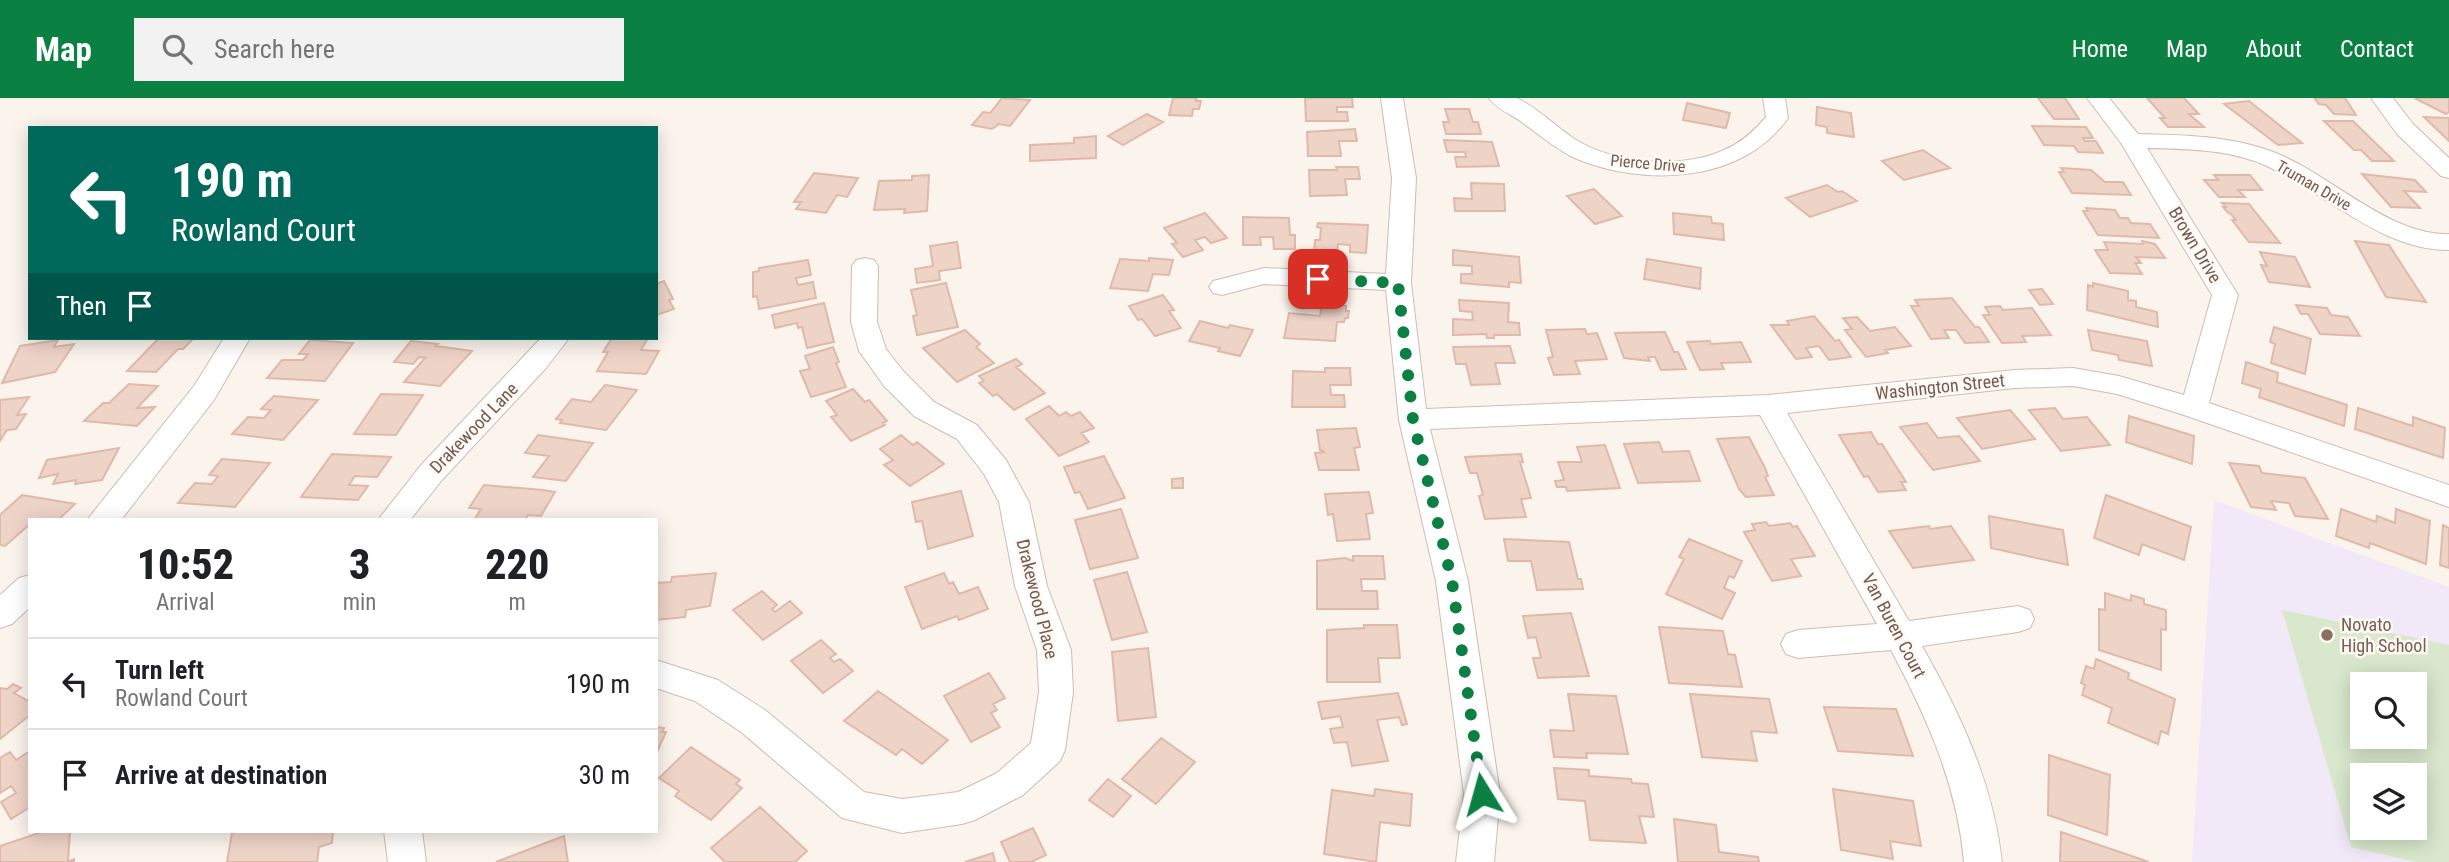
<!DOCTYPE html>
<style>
body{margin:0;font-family:"Roboto Condensed",sans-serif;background:#f2f2f2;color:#202124;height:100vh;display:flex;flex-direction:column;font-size:26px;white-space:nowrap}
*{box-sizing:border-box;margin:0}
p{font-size:23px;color:#757577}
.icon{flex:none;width:38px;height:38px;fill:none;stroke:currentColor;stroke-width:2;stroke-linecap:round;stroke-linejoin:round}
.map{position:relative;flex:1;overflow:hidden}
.panel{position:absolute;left:28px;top:420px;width:630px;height:315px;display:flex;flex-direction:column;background:#fff;border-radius:0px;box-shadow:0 4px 18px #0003}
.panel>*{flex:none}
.guide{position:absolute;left:28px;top:28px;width:630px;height:214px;border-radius:0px;box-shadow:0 4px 18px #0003;background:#00695c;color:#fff;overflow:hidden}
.buttons{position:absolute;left:2350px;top:574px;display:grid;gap:14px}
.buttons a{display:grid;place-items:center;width:77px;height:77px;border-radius:0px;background:#fff;box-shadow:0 4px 18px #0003;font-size:35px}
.pin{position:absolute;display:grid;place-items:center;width:60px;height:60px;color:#fff;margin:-30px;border-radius:14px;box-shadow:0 4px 10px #0006}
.me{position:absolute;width:77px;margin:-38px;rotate:352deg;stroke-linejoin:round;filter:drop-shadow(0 0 5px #0008)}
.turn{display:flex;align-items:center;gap:24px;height:147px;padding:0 28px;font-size:32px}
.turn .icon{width:91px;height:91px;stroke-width:2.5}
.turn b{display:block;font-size:49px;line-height:60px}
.then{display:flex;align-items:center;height:66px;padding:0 28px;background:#0003;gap:14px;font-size:26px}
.eta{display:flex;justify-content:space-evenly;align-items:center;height:119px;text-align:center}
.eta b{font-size:42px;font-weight:800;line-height:49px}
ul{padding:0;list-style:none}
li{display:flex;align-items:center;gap:21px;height:91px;padding:0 28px;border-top:2px solid #e0e0e0}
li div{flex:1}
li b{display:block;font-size:26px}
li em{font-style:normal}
header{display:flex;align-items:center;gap:42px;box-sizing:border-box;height:98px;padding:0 35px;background:#0b8043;color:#fff}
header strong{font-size:33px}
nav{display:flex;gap:38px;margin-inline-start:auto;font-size:24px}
.search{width:490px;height:63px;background:#f2f2f2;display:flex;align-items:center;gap:18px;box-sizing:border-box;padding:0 24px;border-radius:0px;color:#757577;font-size:26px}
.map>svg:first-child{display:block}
</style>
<header>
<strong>Map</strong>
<div class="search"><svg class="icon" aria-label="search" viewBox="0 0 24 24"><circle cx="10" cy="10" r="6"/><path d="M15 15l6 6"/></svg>Search here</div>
<nav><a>Home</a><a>Map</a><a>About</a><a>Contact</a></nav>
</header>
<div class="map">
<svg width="2449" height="764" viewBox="0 0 2449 764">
<rect width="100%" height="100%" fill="#fbf4ed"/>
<path fill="#f1e9f8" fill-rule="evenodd" d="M2214 402 2449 489V764H2192ZM2362 586H2415V639H2362ZM2362 677H2415V730H2362Z"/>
<path fill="#d9e8cc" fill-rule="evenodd" d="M2282 512 2449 547V764H2416L2351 749ZM2362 586H2415V639H2362ZM2362 677H2415V730H2362Z"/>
<path fill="#eed3c7" stroke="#dfb9a9" stroke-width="2" d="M1002 0 1030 2 1010 28 999 26 992 31 972 27 983 14 990 15Z
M1173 0H1197L1196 3H1201L1199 11H1193L1192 18 1169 17Z
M1305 0H1352L1353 9H1337V14H1347L1348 23H1306Z
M2038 0H2065L2079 21H2054Z
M2147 0H2184L2199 16H2189L2204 29H2168L2160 20H2165Z
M2314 0H2345L2356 17 2334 16 2326 7 2319 6Z
M2419 0H2449V14L2446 16 2416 1Z
M2249 3 2302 45 2278 47 2224 6Z
M1687 5 1730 15 1726 30 1683 22Z
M1817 9 1851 15 1854 39 1827 35V29L1816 27Z
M1445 11H1469L1473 24H1478L1481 36H1446L1443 24H1449Z
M1147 16 1163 24 1123 47 1108 38Z
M2424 19 2449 20V43Z
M2324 23H2353L2394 63H2372L2361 52H2354Z
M2032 28 2086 29 2093 40H2083L2085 43H2096L2103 55 2078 54 2074 48 2044 47Z
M1355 31 1357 43H1339L1341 58H1308L1307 34Z
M1096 38V60L1030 63V47L1074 45V40Z
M1444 42 1492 44 1499 68 1457 69 1455 59H1466L1465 54H1447Z
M1923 52 1950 70 1904 82 1882 63Z
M1336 69H1358L1360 81H1345L1347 97 1310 98 1309 72H1337Z
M2061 70 2091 72 2105 84H2123L2131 97 2072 95 2059 74H2064Z
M814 75 858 80 847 99 837 97 826 115 796 111 801 104H794Z
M2362 76 2415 82 2426 94 2404 93 2420 110 2391 109Z
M929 77 927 113 904 115 905 111 874 112 879 83 912 82V78Z
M2214 77H2250L2262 92H2238L2245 99H2219L2204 82H2218Z
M1471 85 1504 86 1505 113H1455L1454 100 1472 101Z
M1827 87 1838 94 1842 93 1857 103 1810 119 1786 100Z
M1594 91 1622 118 1595 126 1567 98Z
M2222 105 2249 106 2280 145 2249 144 2232 122H2236L2231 116 2228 115 2223 109H2226Z
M2086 110 2115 112 2120 120H2128L2131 125 2150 126 2159 140 2098 137 2083 113H2088Z
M1205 115 1227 140 1211 145 1205 139 1195 142 1203 152 1183 159 1172 146 1177 145 1164 130Z
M1673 115 1711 119 1712 125 1723 126 1724 142 1674 136Z
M1243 119 1289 120 1290 137H1295V151H1274L1273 139H1260L1261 147H1243Z
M1318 125 1368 127 1366 155 1350 154V147L1338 146 1337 157 1314 156 1315 142H1320L1321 130 1317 129Z
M2142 143 2155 146 2165 160 2136 159 2141 165H2135L2142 176 2110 175 2095 152H2108L2104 144 2143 146Z
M2355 143 2389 147 2426 204 2386 199Z
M957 144 961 170 939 173 940 182 917 185 915 171 933 168 930 148Z
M1453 152 1519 159 1521 185 1509 184V189L1461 185V176H1472V168L1453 167Z
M2260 154 2295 159 2310 189 2269 184 2261 167 2267 168Z
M1149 160 1173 162 1169 177 1153 176 1148 193 1110 190 1120 161 1149 163Z
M1647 161 1701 170 1700 191 1644 181Z
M808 162 811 177 796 180 798 187 813 184 816 200 759 211 757 198 753 199V174L759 173V170Z
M664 183 673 201 669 202 674 211 656 217V186Z
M946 185 958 229 917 237 913 218 917 217 911 192Z
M2093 185 2128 193V202L2136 203V209L2157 214 2158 229 2087 212 2088 187 2093 189Z
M2042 191 2053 206 2040 207 2029 192Z
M1163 197 1174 212 1169 213 1181 230 1155 238 1142 221 1138 222 1129 208Z
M1952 200 1975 229H1979L1989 244 1965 245 1956 232H1944L1949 240 1931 241 1911 208H1919L1915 202Z
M1459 202 1509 205 1508 224 1519 225 1520 237H1494V240H1487L1486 236 1453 237V221L1473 222 1472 214 1460 213Z
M824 205 834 244 807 250 802 229 798 230 797 225 775 230 772 217Z
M1322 206 1346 208V213H1349L1348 220H1345L1344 224H1337L1335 243 1284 240 1289 215 1320 218Z
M2296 207 2327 210 2331 217 2348 219 2360 238 2320 236 2308 216H2301Z
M2000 208 2003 212 2032 210 2051 237 2022 238 2026 244 2002 245 1983 217H1990L1985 209Z
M1814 218 1835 243 1839 242 1851 259 1829 262 1819 248 1806 250 1812 259 1796 261 1771 227H1789L1787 223Z
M1857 219 1870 233 1895 229 1911 248 1885 252 1888 255 1866 259 1845 232 1852 231 1843 220Z
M1200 223 1228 230 1230 227 1253 232 1240 258 1218 253 1220 250 1189 243Z
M2274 229 2311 241 2305 276 2271 265 2275 246 2270 244Z
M1585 231 1587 236 1597 235 1607 261 1575 263 1580 276 1554 277 1548 260 1553 259 1546 232Z
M965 232 980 246 976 249 994 265 957 284 923 250Z
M2088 232 2147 243 2152 268 2119 262 2118 257 2092 252Z
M1665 234 1674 254H1678L1686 271 1661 272 1655 259H1648L1650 263 1624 260 1615 235Z
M159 240H194L183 251H178L156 274 127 273Z
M612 240H648L641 252 659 253 646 276 597 273 608 254H603Z
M58 242 54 249 74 246 55 274 2 285 20 248Z
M310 242 353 245 325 283 267 280 282 262H303L308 256H299Z
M411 243 438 246 436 248 472 253 440 288 404 284 425 260 419 259 413 266 394 264Z
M1710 243 1711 246 1741 244 1751 264 1721 265 1724 271 1700 272 1687 244Z
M1510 248 1515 265H1495L1500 286 1471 287 1466 266H1456L1453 249Z
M833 249 839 264 836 265 846 289 811 299 800 273 810 271 805 258Z
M1016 261 1022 266 1016 269 1045 295 1014 312 997 296 993 298 979 285 984 283 979 278Z
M2246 264 2278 275 2277 284 2347 307 2344 328 2259 299 2261 291 2242 285Z
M1325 270H1350L1351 287H1330L1331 297H1344L1345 309H1292L1293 273 1325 274Z
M129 286 158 288 137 310 155 309 137 328 84 323 103 305H109Z
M605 287 637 292 606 332 560 325 562 322 556 321 572 301 591 304Z
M853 291 865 304 869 302 887 323 883 325 885 327 851 343 831 319 837 317 826 303Z
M381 296 423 297 396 337 354 336Z
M274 298 318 302 283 342 232 336 248 319 264 320 271 312 261 311Z
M29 299 17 317 26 316 16 331 7 332 0 343V302Z
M1049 308 1059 318 1066 314 1071 318 1080 314 1094 330 1081 335 1089 344 1059 358 1026 321Z
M2055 310 2063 321 2087 319 2110 347 2061 353 2029 312Z
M2358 310 2413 328V319L2445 330 2443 360 2355 331Z
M2010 312 2035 341 1982 351 1957 320Z
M2129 318 2194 338 2192 366 2126 344Z
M1927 325 1938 340 1959 338 1980 363 1933 372 1900 329Z
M1356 330 1360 349 1354 350 1359 372H1319L1315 355 1325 354 1320 352 1317 332Z
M1871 334 1878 346H1882L1906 384H1901L1906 392 1878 394 1868 378 1864 379 1839 337Z
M538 337 593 345 566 383 533 379 549 358 525 355Z
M901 337 913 347 917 344 944 366 910 388 884 367 893 362 880 351Z
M1749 339 1765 370 1768 378 1765 379 1774 397 1746 399 1739 391 1717 341Z
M1659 344 1663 354 1689 353 1700 383 1638 385 1624 346Z
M1605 347 1620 390 1567 393 1566 389H1557L1555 383 1564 382 1558 364H1582L1577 349Z
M119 350 102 382 75 386 76 382 53 386 58 376 39 380 47 362Z
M332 356 391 359 377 379 355 378 349 387 368 388 358 402 301 399Z
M1521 356 1523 364H1520L1531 400 1521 401 1526 419 1485 421 1479 398 1483 397 1477 375H1470L1465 359Z
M1104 358 1125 400 1088 411 1080 394 1075 395 1064 369Z
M222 361 270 365 235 409 178 405 195 385 212 386 218 378 209 377Z
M2229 365 2259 368 2262 375 2305 380 2328 421 2295 418 2289 405 2271 403 2276 412 2251 409Z
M1183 380V390H1172V381Z
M484 387 543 392 555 394 541 418 528 417 525 422H474L481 411 469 410Z
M961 393 973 438 928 451 922 423 916 424 912 404Z
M1369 394 1373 415 1366 416 1370 441 1337 443 1333 416 1328 417 1325 396Z
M22 397 75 406 58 422H30V426L5 448 0 447V417Z
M2106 397 2191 429 2184 462 2142 446 2139 457 2094 440Z
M1121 411 1138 460 1090 471 1075 422Z
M2341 411 2376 424 2377 418 2395 425 2396 411 2430 423 2426 466 2370 445 2369 450 2336 438Z
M1989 418 2063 432 2068 467 1991 450Z
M1766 424 1769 428 1790 425 1793 429 1797 428 1815 458 1791 461 1801 478 1772 483 1744 434 1755 432 1752 426Z
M2443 427 2449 430V470L2440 467Z
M1929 428 1930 431 1951 428 1974 462 1913 470 1889 433Z
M1504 441 1569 444 1578 481H1581L1583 491 1537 492 1531 463H1508Z
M1689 441 1742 463 1734 480 1729 478 1724 490 1735 495 1722 521 1666 496 1684 461 1679 459Z
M1353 458H1383L1385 481H1361L1362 493H1377L1378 511H1317V463L1345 460 1353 463Z
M1127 474 1147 534 1112 542 1094 482Z
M716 475 710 508 686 512 685 519 656 522V485L671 484 672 479Z
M944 475 949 486 953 484 959 496 978 489 988 511 959 522 957 518 922 531 905 489Z
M762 493 777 507 772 511 775 514 790 503 802 515 763 542 733 512Z
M2105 495 2131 503V497L2144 501V506L2166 512V532L2161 531V572L2099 552V511L2105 512Z
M1571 515 1589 578 1538 580 1533 560H1541L1536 539 1528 540 1523 518Z
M1364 527H1397L1400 560H1378L1380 584H1327V532L1364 530Z
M1659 529 1723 533 1728 556 1735 557 1742 589 1669 585Z
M821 542 836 556 830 560 834 564 840 561 853 573 823 595 791 563Z
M1148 550 1156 619 1118 623 1112 554Z
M2096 561 2129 575 2128 581 2175 601 2168 636 2161 633 2158 646 2108 625 2112 610 2082 597 2085 587 2081 585 2086 568 2094 571Z
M989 575 1005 600 993 606 997 612 991 615 1000 629 971 644 944 598Z
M13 586 21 590 14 595 30 604V617L0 641V590L7 591Z
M878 593 948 642 922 666 902 651 896 657 844 623Z
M1398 595 1407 626 1402 627 1399 619 1377 622 1388 663 1352 668 1347 644 1334 645 1330 631 1343 629 1340 618 1322 621 1318 604Z
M1568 596 1616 598 1628 656 1586 655 1587 660 1554 659 1550 632 1574 633Z
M1690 596 1769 601 1777 635 1751 633 1757 663 1702 659Z
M1824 609 1896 611 1913 658 1838 653Z
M656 629 664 630 662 634H666L656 656Z
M1161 640 1195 664 1156 706 1122 681Z
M691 649 740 682 736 686 742 690 711 722 675 698 679 693 659 680Z
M30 653V709L11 721 1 704 16 695 11 688 0 695V660L10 654 16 662Z
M2049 657 2110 677 2107 737 2048 717Z
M1554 670 1589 672V678L1631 681 1632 685 1648 686 1654 719 1639 718 1646 745 1590 742 1585 703 1558 701Z
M1108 681 1131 698 1113 719 1089 702Z
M1375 691 1412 696 1410 728 1380 724 1376 764 1324 756 1332 692 1374 698Z
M1833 691 1913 703 1921 748 1890 743 1893 761 1841 752Z
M760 709 807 753 795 764H725L711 750Z
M1674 721 1716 727 1719 754 1758 759 1759 764H1678Z
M1033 730 1046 757 1031 764H1010L1001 744Z
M45 733H70L68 764 74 761V764H0V748Z
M238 733H333L332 745 319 749 317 764H227L232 735Z
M2061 734 2149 764H2060Z
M564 738 568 764H496Z
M993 755 995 764H965Z"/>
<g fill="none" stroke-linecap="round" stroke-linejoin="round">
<g stroke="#cdbcb3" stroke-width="2">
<path id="minor" d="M1381 0H1403L1416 80 1411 185 1426 311 1768 297 2015 272 2073 270 2119 278 2184 297 2212 197 2121 45 2087 0H2109L2138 36C2187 37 2240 38 2285 59 2335 82 2393 138 2449 136V152C2383 153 2325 95 2269 69 2231 51 2187 51 2147 50L2238 197 2209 305 2449 387V409L2184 317 2117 296 2073 288 2015 290 1787 315 1909 523 2018 508 2030 512 2034 521 2030 530 2018 534 1922 548C1961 617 1993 685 2002 764H1964C1957 686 1927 620 1891 552L1798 560 1786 556 1781 546 1786 536 1798 532 1877 526 1760 317 1430 331 1468 483 1500 696 1494 764H1456L1464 696 1436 483 1399 322 1386 192 1264 186 1222 197 1213 195 1209 189 1213 183 1264 170 1386 176 1392 80Z
M1489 0C1497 0 1508 0 1516 0 1532 5 1561 33 1578 43 1617 66 1683 71 1724 52 1741 45 1754 33 1766 19L1763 0H1785L1788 20C1743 85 1645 89 1577 61 1557 52 1541 38 1523 25 1513 17 1496 11 1489 0Z
M2371 0H2393L2413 26 2449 60V80L2441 78 2397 36Z
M865 160 874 162 878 168 877 224 886 251 904 274 934 304 977 327 1006 362 1029 404 1047 488 1071 552 1073 594 1065 652 1060 663 1023 697 975 722 962 726 902 735 842 720 741 634 695 603 656 590V562L718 582 765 612 864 694 902 701 958 694 997 675 1031 645 1039 594 1037 552 1015 488 999 404 984 376 957 341 914 318 884 288 859 253 851 224 852 168 856 162Z
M224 240H250L214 302 121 422H87L194 288Z
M541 240H569L546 270 442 382 410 422H378L421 367Z
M30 477V509L12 526 0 530V497L19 480Z
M384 733H422L426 764H388Z"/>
</g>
<use href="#minor" fill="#fff" fill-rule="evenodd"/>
</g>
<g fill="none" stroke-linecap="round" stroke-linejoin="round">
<path stroke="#0b8043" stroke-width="12" stroke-dasharray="0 21.6" d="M1318 181 1398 185 1413 322 1452 483 1482 696"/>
</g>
<circle fill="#8d6e63" stroke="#fef9f3" stroke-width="2.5" cx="2327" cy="537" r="7"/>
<g text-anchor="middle" stroke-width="5" stroke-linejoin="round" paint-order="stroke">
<g font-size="16" fill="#745b51" stroke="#fef9f3">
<text transform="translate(1648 65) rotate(5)" y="6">Pierce Drive</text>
<text transform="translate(2314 87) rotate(30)" y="6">Truman Drive</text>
</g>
<g font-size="18" fill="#745b51" stroke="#fef9f3">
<text transform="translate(2195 147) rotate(59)" y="6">Brown Drive</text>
<text transform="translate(1940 289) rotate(-6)" y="6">Washington Street</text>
<text transform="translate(474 330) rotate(-46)" y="6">Drakewood Lane</text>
<text transform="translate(1037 501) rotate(76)" y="6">Drakewood Place</text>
<text transform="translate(1894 528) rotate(62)" y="6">Van Buren Court</text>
</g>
<g font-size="18" fill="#785e54" stroke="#fef9f3" text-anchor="start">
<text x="2341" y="533">Novato<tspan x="2341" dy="21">High School</tspan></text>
</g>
</g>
</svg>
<div class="buttons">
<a><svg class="icon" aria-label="search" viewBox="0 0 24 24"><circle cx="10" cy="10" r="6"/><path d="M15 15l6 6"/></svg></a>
<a><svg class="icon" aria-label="layers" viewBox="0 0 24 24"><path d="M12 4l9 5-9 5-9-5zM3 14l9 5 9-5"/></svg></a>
</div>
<div class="pin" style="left:1318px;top:181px;background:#d93025"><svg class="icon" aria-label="arrive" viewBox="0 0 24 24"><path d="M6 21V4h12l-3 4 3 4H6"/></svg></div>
<svg class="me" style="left:1482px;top:696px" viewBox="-20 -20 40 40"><path d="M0-17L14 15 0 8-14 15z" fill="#0b8043" stroke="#fff" stroke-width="4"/></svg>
<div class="guide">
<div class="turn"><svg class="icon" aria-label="left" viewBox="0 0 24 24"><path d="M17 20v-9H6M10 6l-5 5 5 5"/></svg><div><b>190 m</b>Rowland Court</div></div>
<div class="then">Then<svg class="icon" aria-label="arrive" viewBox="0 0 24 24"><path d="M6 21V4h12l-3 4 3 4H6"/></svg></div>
</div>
<section class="panel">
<div class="eta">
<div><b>10:52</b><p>Arrival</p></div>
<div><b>3</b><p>min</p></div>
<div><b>220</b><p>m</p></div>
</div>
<ul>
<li><svg class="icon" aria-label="left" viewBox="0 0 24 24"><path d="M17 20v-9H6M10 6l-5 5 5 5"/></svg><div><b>Turn left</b><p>Rowland Court</p></div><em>190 m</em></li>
<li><svg class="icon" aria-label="arrive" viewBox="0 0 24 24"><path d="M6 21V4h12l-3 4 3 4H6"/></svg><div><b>Arrive at destination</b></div><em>30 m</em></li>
</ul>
</section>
</div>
